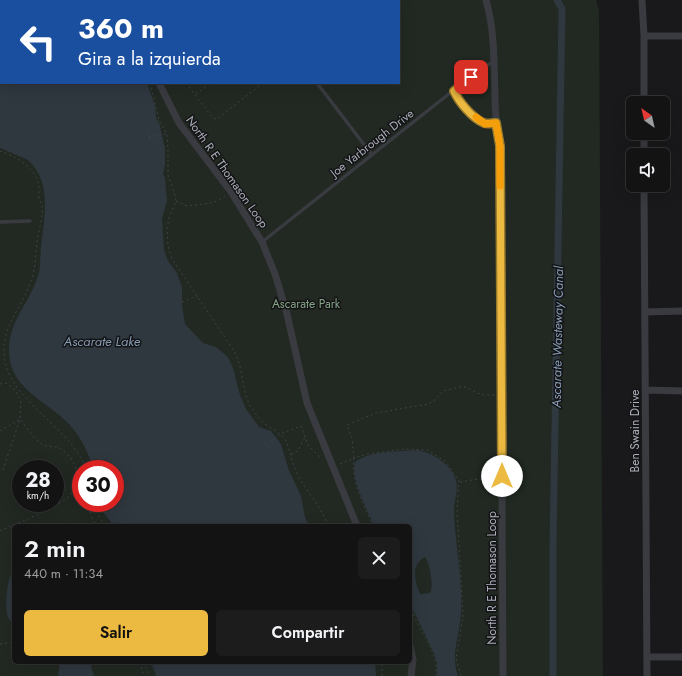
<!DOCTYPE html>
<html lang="es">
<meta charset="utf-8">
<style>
body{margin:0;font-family:Jost,sans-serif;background:#1c1c1d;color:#f1f3f6;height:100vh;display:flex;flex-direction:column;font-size:15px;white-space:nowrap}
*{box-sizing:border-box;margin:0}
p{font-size:13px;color:#9d9ea0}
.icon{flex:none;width:22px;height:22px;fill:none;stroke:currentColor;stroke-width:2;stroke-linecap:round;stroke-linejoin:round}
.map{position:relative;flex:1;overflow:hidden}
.side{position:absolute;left:12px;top:524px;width:400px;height:140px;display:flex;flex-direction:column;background:#131314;border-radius:6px;box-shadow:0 4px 16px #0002,0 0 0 1px #323234}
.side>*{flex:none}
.guide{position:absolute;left:0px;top:0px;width:400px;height:84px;box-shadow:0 4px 16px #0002,0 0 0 1px #323234;background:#1a4fa0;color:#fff;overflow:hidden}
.needle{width:26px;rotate:326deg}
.buttons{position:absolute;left:626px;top:96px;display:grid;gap:8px}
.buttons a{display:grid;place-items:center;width:44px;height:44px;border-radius:6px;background:#131314;box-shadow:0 4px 16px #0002,0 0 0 1px #323234;font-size:20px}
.speed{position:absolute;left:12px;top:460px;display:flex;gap:8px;font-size:20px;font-weight:700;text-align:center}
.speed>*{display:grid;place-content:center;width:52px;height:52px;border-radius:50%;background:#131314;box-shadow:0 4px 16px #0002,0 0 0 1px #323234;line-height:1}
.speed small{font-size:10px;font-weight:400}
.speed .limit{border:6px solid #d22;background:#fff;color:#111}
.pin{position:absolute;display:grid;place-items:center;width:34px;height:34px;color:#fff;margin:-17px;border-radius:8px;box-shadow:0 2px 6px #0006}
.me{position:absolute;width:44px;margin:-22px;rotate:0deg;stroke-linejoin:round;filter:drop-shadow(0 0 3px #0008)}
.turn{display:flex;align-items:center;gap:14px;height:84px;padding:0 12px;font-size:18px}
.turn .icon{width:52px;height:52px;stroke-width:2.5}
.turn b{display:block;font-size:28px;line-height:34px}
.round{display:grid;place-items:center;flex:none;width:42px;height:42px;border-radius:6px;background:#1c1c1d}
.overview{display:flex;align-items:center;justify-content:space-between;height:68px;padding:0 12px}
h1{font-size:24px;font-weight:600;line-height:30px}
.action{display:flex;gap:8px;margin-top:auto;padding:8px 12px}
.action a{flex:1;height:46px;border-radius:6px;background:#ecba40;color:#111;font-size:16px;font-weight:600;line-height:46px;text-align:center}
.action a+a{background:#1c1c1d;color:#f1f3f6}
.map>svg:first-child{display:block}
</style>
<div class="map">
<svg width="682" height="676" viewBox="0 0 682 676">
<rect width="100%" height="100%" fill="#19191b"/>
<path fill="#212922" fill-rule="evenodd" d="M0 0H596L599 11 603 676H0ZM1 1H399V83H1ZM21 469H55V503H21ZM81 469H115V503H81ZM14 526H410V662H14Z"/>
<path fill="#2f373f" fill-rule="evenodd" d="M0 0H113L114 1H1V83H147L155 106 156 118 159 122 165 148V164L163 174 165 178 167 201 162 218 164 250 168 261 177 273 182 287V305L185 324 203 343 216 347 228 357 233 368 240 395 246 409 259 427 271 431 281 444 288 468 301 496 305 517 309 526H114L96 503H115V469H93C89 453 80 436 69 424 46 400 8 389 9 349 9 322 28 304 37 279 41 269 40 258 41 246 44 218 53 183 28 160L0 148Z
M417 450C432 452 452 465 456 480 459 490 454 501 454 510 455 544 463 580 461 613 460 636 450 653 458 676H437V663L434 653 410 604V526H374C368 511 350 478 355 462 372 450 398 452 417 450ZM425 557C430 563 434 587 430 593L420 594C415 582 410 565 425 557Z
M14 568V625C11 621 8 619 7 614 5 603 7 577 14 568Z
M60 662H90L94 676H58Z
M151 662H375L376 676H156Z"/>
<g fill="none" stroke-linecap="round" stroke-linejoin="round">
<path stroke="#2f373f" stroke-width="7" d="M553 676V546L562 9 557 0"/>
<path stroke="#404247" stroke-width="1" stroke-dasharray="2 3" stroke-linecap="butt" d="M116 0V1
M159 1 160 0
M150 83 159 120 167 134 168 151V175L175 195 176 201 169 218 167 229 168 246 172 259 234 351C244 368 241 390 251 407 255 412 259 420 265 424 272 429 278 431 284 438 291 449 291 462 297 473 305 491 323 508 328 526
M186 83 213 118 217 119 263 83
M196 94 211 83
M148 132 150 141
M149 137 166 134
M0 151C15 156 33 166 38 182 40 187 38 192 39 197 39 200 41 203 42 206 44 213 38 233 37 242 35 257 36 271 29 286 20 310 3 325 4 353 5 399 70 425 86 469
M176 201 187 206 211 203 219 200 226 196
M182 302 197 296
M0 384 6 383 15 390 21 401 20 419 2 473
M0 431 20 419C27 428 34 439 43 445 48 447 54 446 59 448 73 455 77 470 81 484
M264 442 269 448
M266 445 280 434 301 426 308 445 321 458
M291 454 298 451 303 440 306 438
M340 464 354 458 352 438 347 425 376 413 428 404 435 400 443 391 460 387H465L477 393 484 395H495
M460 482 496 476
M86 503 96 526
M90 503 105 526
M373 526C364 505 351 482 354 458L368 454 404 449 427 450 446 462 459 481 457 510 463 616 456 659 461 676
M0 531C21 521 58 509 73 492 76 489 78 485 80 482
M410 605C413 613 416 621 420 628 429 644 438 658 436 676
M0 644 14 642
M140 662 144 676
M144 662 149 676
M382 676V662"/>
<path stroke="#3a3b40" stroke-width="3.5" d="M254 0 255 1
M317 83 372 155
M454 91 459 102 479 120 485 124 496 123
M0 222 30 221
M262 242 479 70 493 62"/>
<path stroke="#3a3b40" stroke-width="7" d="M124 0V1
M486 0C495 31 494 65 495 98 495 114 497 130 500 146L503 676
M642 0 644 36V103
M644 36H682
M159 83 179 123 231 192 262 242 275 274 287 314 307 403 357 526
M644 133V155
M644 185 647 676
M645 312 682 311
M646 390 682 391
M410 646 413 659 411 676
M647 657H682"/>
</g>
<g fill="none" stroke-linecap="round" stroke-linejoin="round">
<g stroke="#99792a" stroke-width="10">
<path id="route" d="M471 77 454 91C459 102 472 118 484 123 487 124 492 123 496 123L500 146 502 476"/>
</g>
<use href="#route" stroke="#ecba40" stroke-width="7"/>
<path stroke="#f59e0b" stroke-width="7" d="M476 117 485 124 496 123 500 146V186"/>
</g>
<g text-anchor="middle" stroke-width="3" stroke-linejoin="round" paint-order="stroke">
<g font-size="12" fill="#acb0ba" stroke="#141416">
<text transform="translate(372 143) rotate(-38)" y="4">Joe Yarbrough Drive</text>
<text transform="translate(227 172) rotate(55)" y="4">North R E Thomason Loop</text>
<text transform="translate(635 431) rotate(-90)" y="4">Ben Swain Drive</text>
<text transform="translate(492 578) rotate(-90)" y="4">North R E Thomason Loop</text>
</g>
<g font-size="12" fill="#84a487" stroke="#141416">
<text x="306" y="308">Ascarate Park</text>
</g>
<g font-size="13" font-style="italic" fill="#859bb3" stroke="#141416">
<text transform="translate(557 337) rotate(-89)" y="5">Ascarate Wasteway Canal</text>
<text x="102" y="346">Ascarate Lake</text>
</g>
</g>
</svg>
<div class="buttons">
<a><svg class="needle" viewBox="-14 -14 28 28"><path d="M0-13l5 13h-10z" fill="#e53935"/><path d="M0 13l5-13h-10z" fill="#9d9ea0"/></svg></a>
<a><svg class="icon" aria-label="sound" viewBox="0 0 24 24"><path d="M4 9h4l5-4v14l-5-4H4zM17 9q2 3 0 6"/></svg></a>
</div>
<div class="speed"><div>28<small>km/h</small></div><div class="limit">30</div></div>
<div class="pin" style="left:471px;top:77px;background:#d93025"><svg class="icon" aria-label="arrive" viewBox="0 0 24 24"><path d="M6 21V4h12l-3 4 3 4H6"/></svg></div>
<svg class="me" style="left:502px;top:476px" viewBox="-20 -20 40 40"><circle r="19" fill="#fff"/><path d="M0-13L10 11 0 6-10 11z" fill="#ecba40"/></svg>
<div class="guide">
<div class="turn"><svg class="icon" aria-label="left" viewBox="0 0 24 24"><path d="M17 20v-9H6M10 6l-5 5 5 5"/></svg><div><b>360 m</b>Gira a la izquierda</div></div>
</div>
<section class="side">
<div class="overview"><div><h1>2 min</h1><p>440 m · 11:34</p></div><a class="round"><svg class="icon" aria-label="close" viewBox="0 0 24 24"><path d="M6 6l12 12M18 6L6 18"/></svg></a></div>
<div class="action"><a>Salir</a><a>Compartir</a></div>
</section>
</div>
